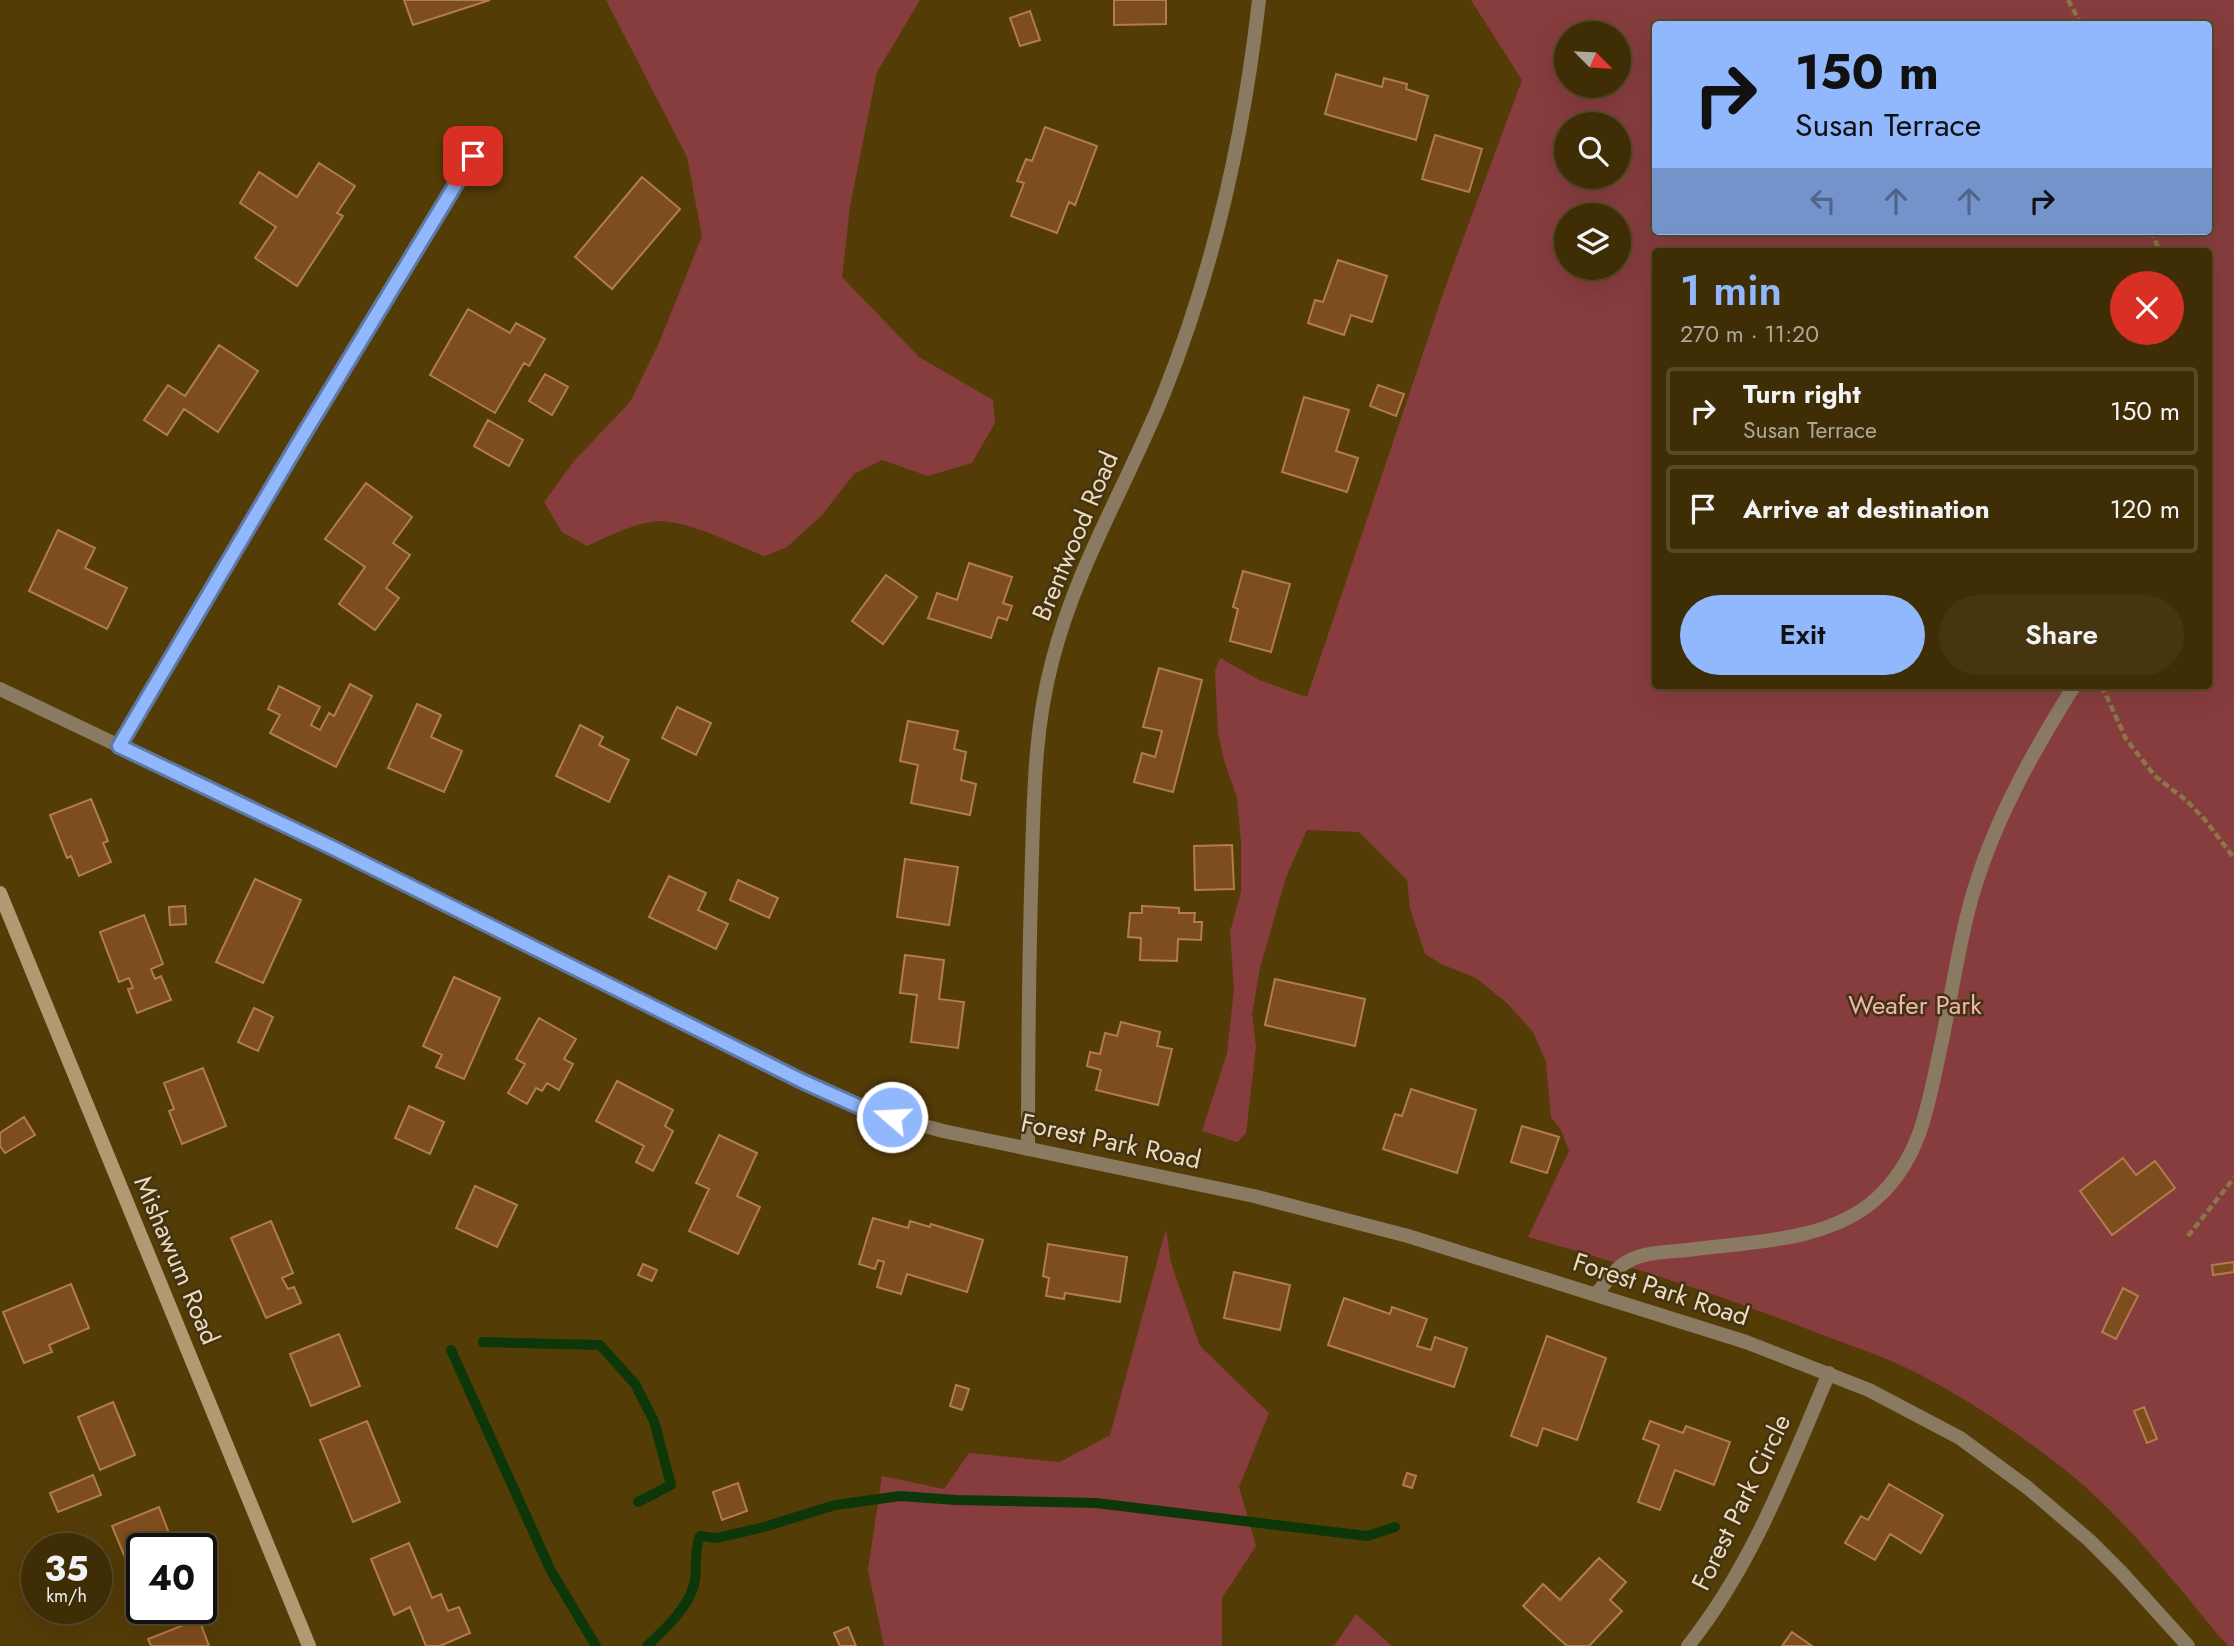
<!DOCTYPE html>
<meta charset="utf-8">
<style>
body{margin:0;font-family:Jost,sans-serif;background:#46350f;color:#f1f3f6;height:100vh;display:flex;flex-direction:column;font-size:26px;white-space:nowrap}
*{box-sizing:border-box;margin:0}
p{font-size:23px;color:#ada89a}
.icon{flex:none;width:38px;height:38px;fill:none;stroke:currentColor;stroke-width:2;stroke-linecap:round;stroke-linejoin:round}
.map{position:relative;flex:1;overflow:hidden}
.sheet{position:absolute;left:1652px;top:248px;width:560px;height:441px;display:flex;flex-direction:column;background:#3f2d05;border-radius:7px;box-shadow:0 7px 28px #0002,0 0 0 2px #584927}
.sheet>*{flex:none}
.hud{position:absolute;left:1652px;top:21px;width:560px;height:214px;border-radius:7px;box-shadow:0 7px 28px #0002,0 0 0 2px #584927;background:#91b8fd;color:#111;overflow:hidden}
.needle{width:46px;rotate:114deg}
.buttons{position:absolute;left:1554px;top:21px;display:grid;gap:14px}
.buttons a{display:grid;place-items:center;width:77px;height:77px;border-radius:50%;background:#3f2d05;box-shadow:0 7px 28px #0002,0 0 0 2px #584927;font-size:35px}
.speed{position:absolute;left:21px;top:1533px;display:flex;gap:14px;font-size:35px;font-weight:700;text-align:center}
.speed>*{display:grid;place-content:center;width:91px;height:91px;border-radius:50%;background:#3f2d05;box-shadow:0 7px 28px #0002,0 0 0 2px #584927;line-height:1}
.speed small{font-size:18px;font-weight:400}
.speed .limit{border:4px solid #111;border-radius:10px;background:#fff;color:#111}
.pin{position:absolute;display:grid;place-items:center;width:60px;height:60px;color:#fff;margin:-30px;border-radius:14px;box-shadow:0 4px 10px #0006}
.me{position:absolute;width:77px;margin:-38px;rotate:289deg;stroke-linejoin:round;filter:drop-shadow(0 0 5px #0008)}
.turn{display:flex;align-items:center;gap:24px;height:147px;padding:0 28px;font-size:32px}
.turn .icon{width:91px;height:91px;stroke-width:2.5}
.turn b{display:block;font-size:49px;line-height:60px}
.lanes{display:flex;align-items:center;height:66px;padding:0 28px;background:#0003;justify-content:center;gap:35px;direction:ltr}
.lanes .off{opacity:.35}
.round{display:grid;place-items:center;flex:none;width:74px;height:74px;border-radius:37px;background:#46350f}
.head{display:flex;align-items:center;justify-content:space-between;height:119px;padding:0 28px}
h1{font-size:42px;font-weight:600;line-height:52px;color:#91b8fd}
.button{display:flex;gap:14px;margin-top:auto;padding:14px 28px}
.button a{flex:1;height:80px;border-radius:42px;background:#91b8fd;color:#111;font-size:28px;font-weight:600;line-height:80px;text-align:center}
.button a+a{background:#46350f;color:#f1f3f6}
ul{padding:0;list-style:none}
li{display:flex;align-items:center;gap:21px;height:88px;margin:0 14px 10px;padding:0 14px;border:4px solid #584927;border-radius:7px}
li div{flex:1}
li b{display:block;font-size:26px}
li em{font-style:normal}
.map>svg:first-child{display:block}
</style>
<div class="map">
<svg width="2234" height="1646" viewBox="0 0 2234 1646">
<rect width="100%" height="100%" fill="#543c07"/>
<path fill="#873d3e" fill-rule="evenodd" d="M606 0H920L877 72 850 206 842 277 919 357 993 400 995 423 972 463 928 476 882 460 854 474 822 515 787 547 765 556C731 544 697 523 660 521 642 520 604 538 587 546L562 532 544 502 574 461 630 402 659 343 702 236 687 157Z
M1471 0H2234V1646H2229L2219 1636C2172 1579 2123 1516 2064 1469 2023 1437 1978 1406 1932 1381 1897 1361 1858 1348 1820 1334 1724 1296 1628 1265 1528 1237L1569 1151 1561 1130 1551 1117 1546 1062 1533 1032 1506 1002 1476 978 1441 964 1425 954 1410 908 1407 880 1359 832 1307 830 1286 877 1260 968 1252 1014 1256 1047 1246 1133 1237 1142 1202 1131 1227 1053 1234 989 1230 932 1241 892V841L1237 798 1224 760 1218 733 1215 671 1220 658 1259 680 1307 697 1445 288 1522 80ZM1656 24H2208V231H1656ZM1566 33H1619V86H1566ZM1566 124H1619V177H1566ZM1566 215H1619V268H1566ZM1656 252H2208V686H1656Z
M1166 1229 1171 1263 1200 1346 1269 1413 1239 1487 1256 1546 1222 1598V1646H884L868 1570 882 1476 944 1489 969 1453 1060 1462 1110 1435Z
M1356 1614 1392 1646H1334Z"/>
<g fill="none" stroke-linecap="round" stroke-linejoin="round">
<path stroke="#0d3708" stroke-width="10" d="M483 1342 600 1345 635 1384 654 1421 671 1485 638 1502
M451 1350 551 1571 596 1646
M647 1646C665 1629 687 1609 694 1585 698 1568 693 1553 700 1536L717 1538 764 1527 835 1505 900 1496 956 1500 1096 1503 1367 1536 1395 1527"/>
</g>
<path fill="#7e4d1d" stroke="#b17c4e" stroke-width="2" d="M404 0H490L413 25Z
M1114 0H1166V24L1114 25Z
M1030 11 1040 40 1020 46 1010 18Z
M1336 74 1382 87 1384 78 1407 84 1406 89 1428 96 1416 140 1325 114Z
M1045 127 1097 146 1075 205 1069 202 1057 233 1011 216 1024 183 1017 181 1026 159 1032 161Z
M1435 135 1482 149 1469 192 1422 179Z
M319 163 355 186 337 213 343 216 297 286 255 258 276 227 240 203 259 172 297 197Z
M642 177 680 209 612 289 575 257Z
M1338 260 1387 276 1372 322 1351 315 1344 335 1308 323 1315 300 1323 302Z
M468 309 510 333 516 323 545 339 529 366 524 363 495 413 430 375Z
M219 345 258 371 218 432 184 409 167 435 144 420 168 385 185 396Z
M545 374 568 387 552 415 529 401Z
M1378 385 1404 394 1396 416 1370 406Z
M1304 397 1349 410 1336 451 1358 458 1347 492 1282 472Z
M488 420 523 440 509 466 474 446Z
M366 483 412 517 393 543 410 555 386 588 399 598 375 630 339 604 365 567 325 539Z
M58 530 95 548 85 568 127 588 107 629 29 591Z
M969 563 1012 577 1003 603 1012 606 1007 620 998 617 991 638 928 618 937 593 957 600Z
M1243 571 1290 584 1271 652 1230 641 1238 609 1233 607Z
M886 575 917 597 883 644 852 621Z
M1159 668 1202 680 1173 792 1134 782 1142 753 1155 757 1162 731 1143 727Z
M350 684 372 696 336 767 270 733 280 715 268 709 279 686 320 707 311 725 320 730 329 713 334 716Z
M417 704 441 715 431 737 462 751 444 792 388 768Z
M677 707 711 723 696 755 662 738Z
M908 721 958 731 954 749 966 752 961 780 976 784 970 815 911 803 918 765 900 761Z
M580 725 603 737 599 745 629 760 609 802 556 776Z
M91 799 108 841 103 843 111 862 79 876 71 856 67 858 50 815Z
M1232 845 1234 889 1195 890 1194 846Z
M905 859 958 867 949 925 897 917Z
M669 876 706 893 698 910 728 924 716 949 649 917Z
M255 879 301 900 263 983 216 962Z
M738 880 778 898 769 918 730 900Z
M185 906 186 924 170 925 169 907Z
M1142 906 1179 908V913H1195L1194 922H1202L1201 940 1178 939 1177 961 1140 960 1141 938 1128 937 1130 913H1142Z
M144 915 163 964 151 969 155 979 161 976 171 1000 137 1013 128 989 133 988 129 978 119 982 100 932Z
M905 955 944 960 939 999 964 1002 958 1048 911 1042 917 995 900 993Z
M454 977 500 998 464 1079 436 1067 442 1055 423 1046Z
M1275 979 1365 999 1355 1046 1265 1025Z
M254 1008 273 1017 258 1051 238 1042Z
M539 1018 576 1039 564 1059 573 1064 559 1090 547 1083 542 1091 536 1088 527 1104 508 1093 525 1064 516 1059Z
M1121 1022 1160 1032 1157 1046 1172 1049 1158 1105 1096 1090 1101 1070 1087 1066 1090 1052 1100 1054 1105 1033 1117 1036Z
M203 1068 226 1126 182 1144 169 1111 174 1109 164 1083Z
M617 1081 673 1110 665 1126 673 1131 653 1171 636 1162 644 1146 596 1121Z
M1411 1089 1476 1110 1457 1173 1383 1149 1395 1114 1402 1116Z
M409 1106 444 1122 430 1154 395 1138Z
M24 1117 35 1135 5 1153 0 1146V1133Z
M1522 1126 1559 1137 1547 1173 1511 1162Z
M719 1135 757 1153 737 1196 760 1207 738 1254 689 1231 709 1189 696 1183Z
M2123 1158 2136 1175 2155 1161 2175 1188 2112 1235 2080 1191Z
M475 1186 517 1205 497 1247 456 1228Z
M873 1218 908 1228 910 1221 930 1227 931 1224 983 1240 967 1292 907 1274 901 1294 877 1287 884 1262 878 1260 875 1269 859 1264Z
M271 1221 293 1273 282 1278 288 1289 294 1287 301 1303 266 1318 231 1238Z
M1048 1244 1127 1257 1120 1302 1065 1293 1064 1299 1046 1296 1049 1278 1043 1276Z
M2234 1262V1272L2213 1275 2212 1265Z
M643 1264 657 1270 652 1281 638 1275Z
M1234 1272 1290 1285 1280 1330 1224 1318Z
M71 1284 89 1328 49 1345 52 1352 24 1363 3 1312Z
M2123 1288 2138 1296 2116 1339 2102 1332Z
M1344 1298 1390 1314 1392 1307 1427 1319 1417 1346 1431 1350 1435 1337 1467 1348 1454 1387 1328 1345Z
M339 1334 360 1386 311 1406 290 1354Z
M1547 1336 1606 1358 1577 1440 1543 1428 1537 1446 1511 1436Z
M956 1385 969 1389 962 1410 950 1406Z
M113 1402 135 1455 100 1470 78 1417Z
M2144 1407 2157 1439 2147 1443 2134 1411Z
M367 1421 400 1502 353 1522 320 1440Z
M1650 1421 1683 1433 1686 1426 1730 1442 1714 1485 1675 1470 1660 1510 1638 1502 1659 1445 1643 1439Z
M1407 1473 1416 1476 1412 1488 1403 1485Z
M93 1475 101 1495 58 1512 50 1493Z
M738 1483 747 1511 722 1520 713 1492Z
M1889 1484 1943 1515 1921 1553 1890 1534 1875 1560 1845 1543 1861 1516 1868 1520Z
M159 1507 175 1549H142V1576L134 1579 112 1526Z
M409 1543 432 1598 441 1594 448 1611 459 1607 470 1633 440 1646H426L410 1607 394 1615 371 1559Z
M1599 1558 1626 1582 1610 1600 1622 1611 1589 1646H1567L1523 1606 1543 1584 1560 1600Z
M199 1619 209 1646H151L148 1639Z
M848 1627 856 1646H840L834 1633Z
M1792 1632 1812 1646H1782Z"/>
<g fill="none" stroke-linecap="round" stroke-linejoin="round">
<path stroke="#8b7649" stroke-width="4.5" stroke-dasharray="7 3.5" stroke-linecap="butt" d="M2068 0 2081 24
M2151 231 2160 252
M2102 686 2126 739 2155 776 2187 801 2206 821 2234 858
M2188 1236 2234 1178"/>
<path stroke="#897a61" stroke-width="14" d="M1596 1294C1605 1284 1614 1270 1625 1263 1643 1252 1666 1252 1687 1250 1748 1242 1830 1242 1877 1198 1921 1158 1928 1105 1940 1050 1952 997 1958 942 1974 890 1996 817 2034 750 2074 686"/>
<path stroke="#897a61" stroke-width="14" d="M119 746 299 442 473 156
M1028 1149C1028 1052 1029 954 1032 857 1034 791 1035 726 1052 662 1076 567 1128 483 1164 393 1214 268 1244 134 1259 0
M1688 1646C1752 1566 1789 1467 1829 1373"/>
<path stroke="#897a61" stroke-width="14" d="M0 689 333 848 706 1034 837 1097 875 1112 943 1131 1254 1196 1408 1236 1746 1342 1869 1390 1960 1438 2028 1488 2089 1540 2122 1573 2188 1646"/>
<path stroke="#b19a71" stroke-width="14" d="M0 893 309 1646"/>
</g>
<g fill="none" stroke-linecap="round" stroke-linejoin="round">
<g stroke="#5e78a4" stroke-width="18">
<path id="route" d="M473 156 299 442 119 746 333 848 804 1082 860 1107 892 1117"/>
</g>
<use href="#route" stroke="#91b8fd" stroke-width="12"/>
</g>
<g text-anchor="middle" stroke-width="5" stroke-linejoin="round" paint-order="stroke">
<g font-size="26" fill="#ecdbbc" stroke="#443312">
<text transform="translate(1075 536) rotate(-67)" y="9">Brentwood Road</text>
<text transform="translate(1111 1141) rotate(12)" y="9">Forest Park Road</text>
<text transform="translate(177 1260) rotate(67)" y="9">Mishawum Road</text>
<text transform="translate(1661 1289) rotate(18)" y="9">Forest Park Road</text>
<text transform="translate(1741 1502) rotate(-64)" y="9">Forest Park Circle</text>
</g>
<g font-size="26" fill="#efb4b1" stroke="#443312">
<text x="1915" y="1014">Weafer Park</text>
</g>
</g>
</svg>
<div class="buttons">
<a><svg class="needle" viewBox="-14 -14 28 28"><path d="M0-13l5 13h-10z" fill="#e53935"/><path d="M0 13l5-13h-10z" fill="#ada89a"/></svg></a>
<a><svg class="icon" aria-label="search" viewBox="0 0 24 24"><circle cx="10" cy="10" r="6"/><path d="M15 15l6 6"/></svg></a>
<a><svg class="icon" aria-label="layers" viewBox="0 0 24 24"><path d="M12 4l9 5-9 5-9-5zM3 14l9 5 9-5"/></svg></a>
</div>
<div class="speed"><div>35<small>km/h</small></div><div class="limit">40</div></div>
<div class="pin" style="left:473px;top:156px;background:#d93025"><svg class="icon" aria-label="arrive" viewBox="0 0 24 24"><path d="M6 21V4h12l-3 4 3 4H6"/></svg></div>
<svg class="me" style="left:892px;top:1117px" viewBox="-20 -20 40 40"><circle r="17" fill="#91b8fd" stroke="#fff" stroke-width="3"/><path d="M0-11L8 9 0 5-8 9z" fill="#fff"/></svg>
<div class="hud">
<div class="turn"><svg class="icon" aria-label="right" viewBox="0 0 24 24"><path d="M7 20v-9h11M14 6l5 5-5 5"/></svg><div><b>150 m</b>Susan Terrace</div></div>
<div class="lanes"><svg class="icon off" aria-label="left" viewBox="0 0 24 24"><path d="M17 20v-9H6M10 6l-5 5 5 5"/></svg><svg class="icon off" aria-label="ahead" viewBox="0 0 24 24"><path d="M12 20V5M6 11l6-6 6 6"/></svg><svg class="icon off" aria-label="ahead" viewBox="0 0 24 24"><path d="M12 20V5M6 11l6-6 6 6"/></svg><svg class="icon" aria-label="right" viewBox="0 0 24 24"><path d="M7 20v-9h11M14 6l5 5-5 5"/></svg></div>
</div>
<section class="sheet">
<div class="head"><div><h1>1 min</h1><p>270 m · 11:20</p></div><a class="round" style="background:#d93025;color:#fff"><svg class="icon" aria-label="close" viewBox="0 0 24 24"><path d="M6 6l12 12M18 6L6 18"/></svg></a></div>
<ul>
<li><svg class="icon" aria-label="right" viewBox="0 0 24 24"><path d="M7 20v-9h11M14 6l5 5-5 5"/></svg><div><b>Turn right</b><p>Susan Terrace</p></div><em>150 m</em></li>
<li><svg class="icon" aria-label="arrive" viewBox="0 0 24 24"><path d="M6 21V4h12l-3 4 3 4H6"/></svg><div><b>Arrive at destination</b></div><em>120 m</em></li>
</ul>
<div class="button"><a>Exit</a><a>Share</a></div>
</section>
</div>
